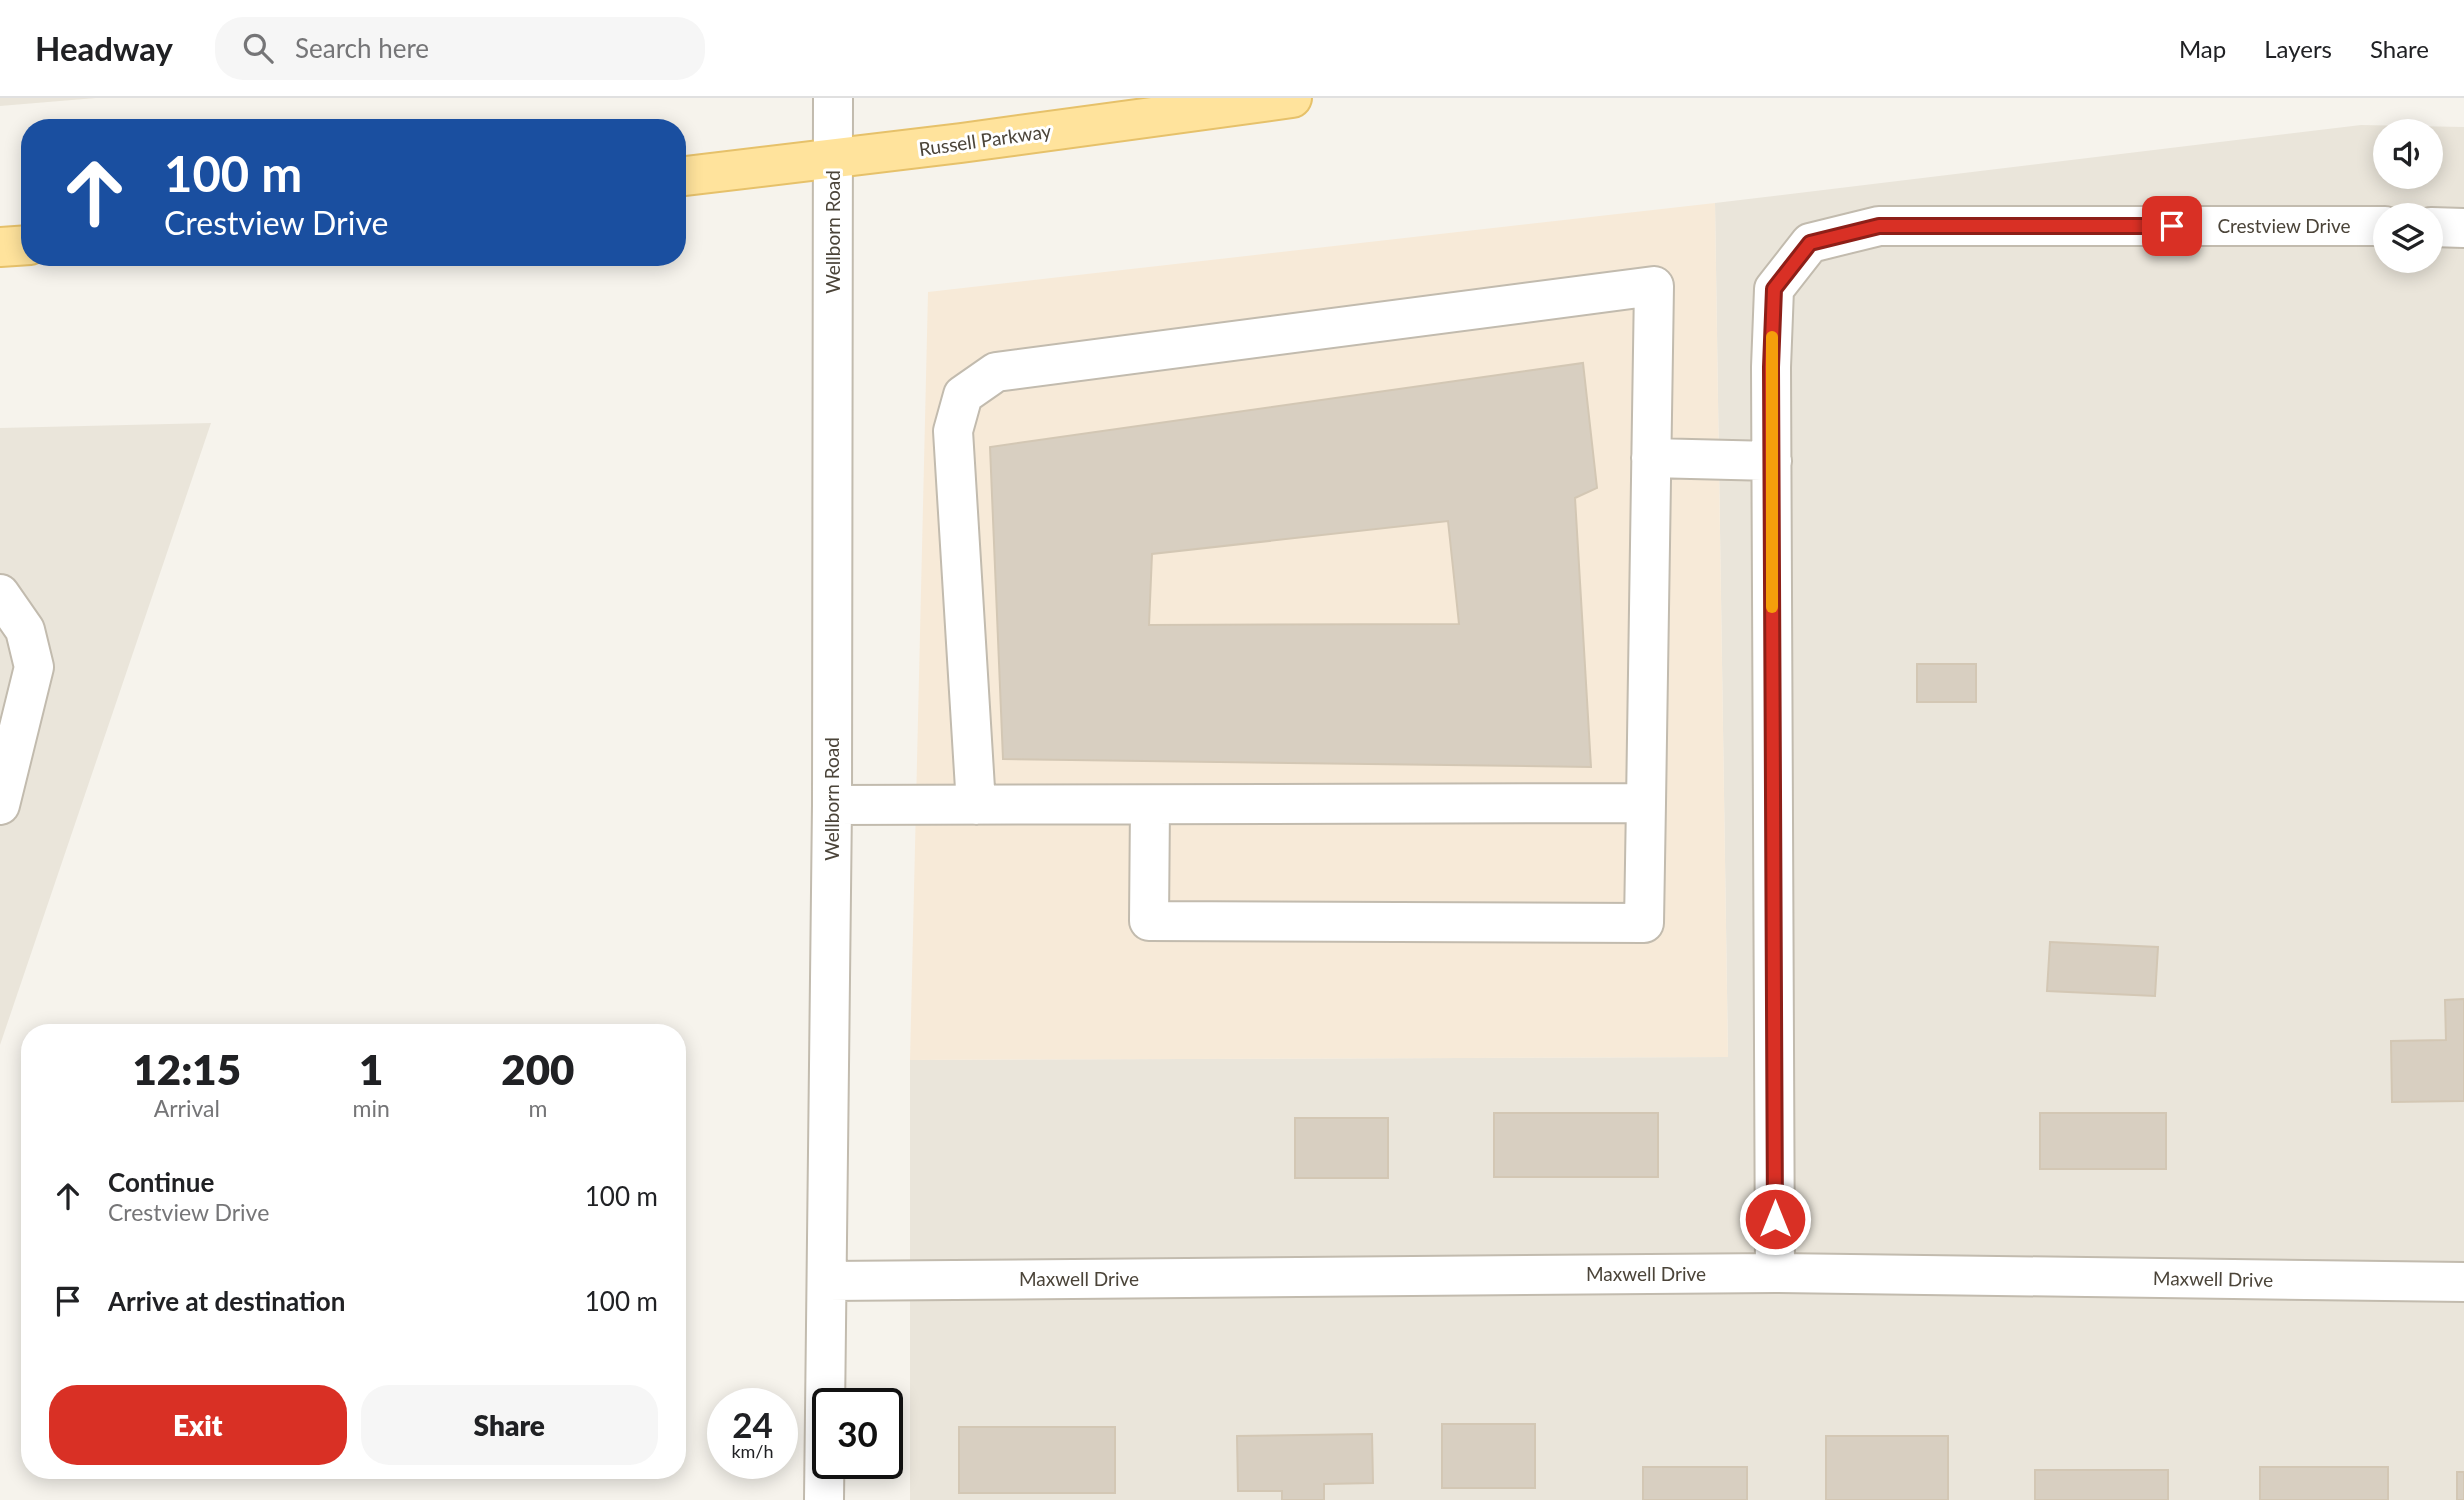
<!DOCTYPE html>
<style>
body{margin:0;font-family:Lato,sans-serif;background:#f6f6f6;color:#202124;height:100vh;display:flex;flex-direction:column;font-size:26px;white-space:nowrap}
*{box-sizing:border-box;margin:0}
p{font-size:23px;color:#757577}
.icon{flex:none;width:38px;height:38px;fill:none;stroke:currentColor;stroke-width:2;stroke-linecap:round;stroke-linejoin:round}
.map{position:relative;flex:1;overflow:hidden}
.drawer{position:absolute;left:21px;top:926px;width:665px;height:455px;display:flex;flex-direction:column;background:#fff;border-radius:28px;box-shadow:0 4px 18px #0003}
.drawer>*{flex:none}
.banner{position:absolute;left:21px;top:21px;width:665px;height:147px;border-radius:28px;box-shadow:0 4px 18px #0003;background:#1a4fa0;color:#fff;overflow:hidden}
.fabs{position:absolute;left:2373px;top:21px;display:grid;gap:14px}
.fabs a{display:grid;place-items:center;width:70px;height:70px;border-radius:50%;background:#fff;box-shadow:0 4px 18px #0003;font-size:35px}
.speed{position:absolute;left:707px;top:1290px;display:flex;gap:14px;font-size:35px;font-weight:700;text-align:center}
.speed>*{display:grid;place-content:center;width:91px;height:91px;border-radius:50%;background:#fff;box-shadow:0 4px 18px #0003;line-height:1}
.speed small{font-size:18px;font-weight:400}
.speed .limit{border:4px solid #111;border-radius:10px;background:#fff;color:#111}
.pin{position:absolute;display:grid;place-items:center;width:60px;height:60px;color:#fff;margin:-30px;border-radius:14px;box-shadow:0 4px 10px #0006}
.me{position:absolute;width:77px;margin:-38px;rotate:0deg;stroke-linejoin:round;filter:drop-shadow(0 0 5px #0008)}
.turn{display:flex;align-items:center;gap:24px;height:147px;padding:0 28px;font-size:32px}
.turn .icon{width:91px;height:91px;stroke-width:2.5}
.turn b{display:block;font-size:49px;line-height:60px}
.eta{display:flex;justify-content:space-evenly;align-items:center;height:119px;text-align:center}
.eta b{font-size:42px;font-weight:800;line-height:49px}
.cta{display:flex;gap:14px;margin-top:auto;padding:14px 28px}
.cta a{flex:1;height:80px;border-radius:28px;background:#d93025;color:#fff;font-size:28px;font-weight:800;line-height:80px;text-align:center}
.cta a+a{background:#f6f6f6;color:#202124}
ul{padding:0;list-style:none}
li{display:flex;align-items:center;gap:21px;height:105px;padding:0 28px}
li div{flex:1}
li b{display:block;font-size:26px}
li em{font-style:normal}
header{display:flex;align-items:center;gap:42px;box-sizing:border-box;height:98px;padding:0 35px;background:#fff;border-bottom:2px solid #e0e0e0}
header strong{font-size:33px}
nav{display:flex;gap:38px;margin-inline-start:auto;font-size:24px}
.search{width:490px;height:63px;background:#f6f6f6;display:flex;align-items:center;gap:18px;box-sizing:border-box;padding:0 24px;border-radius:28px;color:#757577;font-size:26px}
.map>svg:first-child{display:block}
</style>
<header>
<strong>Headway</strong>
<div class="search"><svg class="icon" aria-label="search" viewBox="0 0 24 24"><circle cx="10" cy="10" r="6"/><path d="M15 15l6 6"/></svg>Search here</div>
<nav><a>Map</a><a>Layers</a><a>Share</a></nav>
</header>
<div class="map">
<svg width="2464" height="1402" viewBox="0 0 2464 1402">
<rect width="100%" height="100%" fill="#f6f3ec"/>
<path fill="#eae5da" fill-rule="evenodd" d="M0 0H96L0 8Z
M2361 27 2464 29V1402H910V962L1728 959 1715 105ZM2385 33H2431V79H2385ZM2385 117H2431V163H2385Z
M211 325 0 947V330Z"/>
<path fill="#f7ead8" d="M1715 105 1728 959 910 962 928 194Z"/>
<path fill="#d8cfc1" stroke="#d3c7b4" stroke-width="2" fill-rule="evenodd" d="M1583 265 1597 390 1575 400 1591 669 1003 661 990 349ZM1448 423 1459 526 1149 527 1152 456Z
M1917 566H1976V604H1917Z
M2050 844 2158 849 2155 898 2047 893Z
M2464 901V1003L2392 1004 2391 943 2446 942 2445 902Z
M1494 1015H1658V1079H1494Z
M2040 1015H2166V1071H2040Z
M1295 1020H1388V1080H1295Z
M1442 1326H1535V1390H1442Z
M959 1329H1115V1395H959Z
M1372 1336 1373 1385 1324 1386V1402H1282V1393H1238L1237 1338Z
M1826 1338H1948V1402H1826Z
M1643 1369H1747V1402H1643Z
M2260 1369H2388V1402H2260Z
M2035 1372H2168V1402H2035Z
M2457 1374H2464V1402H2457Z"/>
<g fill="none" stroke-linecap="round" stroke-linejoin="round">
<g stroke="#c2bbae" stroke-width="42">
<path id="minor" d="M2431 129 2464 130
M1651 360 1772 363
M0 496 25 532 34 569 0 707
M832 707 1646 705 1654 188 996 274 963 297 953 333 976 707
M1150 707 1149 823 1644 825 1646 705
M1775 1175 1771 269 1774 191 1810 145 1879 128H2385
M828 1183 1775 1175 2464 1184
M824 1402 832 707 833 0"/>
</g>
<g stroke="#e6c16a" stroke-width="42">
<path id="major" d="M677 79 961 45 1292 0
M0 149 30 147"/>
</g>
<use href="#minor" stroke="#fff" stroke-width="38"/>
<use href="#major" stroke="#ffe39c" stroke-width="38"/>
</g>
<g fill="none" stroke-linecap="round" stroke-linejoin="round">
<g stroke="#8d1f18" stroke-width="18">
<path id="route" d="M1775 1121 1771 269 1774 191 1810 145 1879 128H2172"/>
</g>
<use href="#route" stroke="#d93025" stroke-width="12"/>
<path stroke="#f59e0b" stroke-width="12" d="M1772 239V509"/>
</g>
<g text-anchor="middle" stroke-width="6" stroke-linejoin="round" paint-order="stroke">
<g font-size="19" fill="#4b4439" stroke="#fff">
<text transform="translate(985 42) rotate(-8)" y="7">Russell Parkway</text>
<text x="2284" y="135">Crestview Drive</text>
<text transform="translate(833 134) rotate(-90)" y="7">Wellborn Road</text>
<text transform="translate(832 701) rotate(-90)" y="7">Wellborn Road</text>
<text x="1646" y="1183">Maxwell Drive</text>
<text x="1079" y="1188">Maxwell Drive</text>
<text transform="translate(2213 1181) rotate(1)" y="7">Maxwell Drive</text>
</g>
</g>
</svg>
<div class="fabs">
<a><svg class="icon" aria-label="sound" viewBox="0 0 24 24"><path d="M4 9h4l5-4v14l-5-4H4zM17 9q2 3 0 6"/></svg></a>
<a><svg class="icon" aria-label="layers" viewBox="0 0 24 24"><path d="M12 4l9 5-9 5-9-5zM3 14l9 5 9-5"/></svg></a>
</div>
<div class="speed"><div>24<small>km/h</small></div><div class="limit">30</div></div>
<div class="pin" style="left:2172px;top:128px;background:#d93025"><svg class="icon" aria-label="arrive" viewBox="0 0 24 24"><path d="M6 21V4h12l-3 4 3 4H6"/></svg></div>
<svg class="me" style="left:1775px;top:1121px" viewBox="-20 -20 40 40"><circle r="17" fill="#d93025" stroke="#fff" stroke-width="3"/><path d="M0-11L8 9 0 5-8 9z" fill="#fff"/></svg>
<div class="banner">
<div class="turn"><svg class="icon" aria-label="ahead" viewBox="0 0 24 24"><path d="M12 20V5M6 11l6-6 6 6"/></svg><div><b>100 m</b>Crestview Drive</div></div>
</div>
<section class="drawer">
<div class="eta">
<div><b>12:15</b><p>Arrival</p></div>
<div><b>1</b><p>min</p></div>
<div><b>200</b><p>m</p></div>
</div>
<ul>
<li><svg class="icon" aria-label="ahead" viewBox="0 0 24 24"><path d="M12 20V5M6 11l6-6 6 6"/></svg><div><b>Continue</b><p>Crestview Drive</p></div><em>100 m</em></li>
<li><svg class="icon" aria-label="arrive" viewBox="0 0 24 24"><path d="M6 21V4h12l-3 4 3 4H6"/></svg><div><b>Arrive at destination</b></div><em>100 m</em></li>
</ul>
<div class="cta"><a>Exit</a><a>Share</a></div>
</section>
</div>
